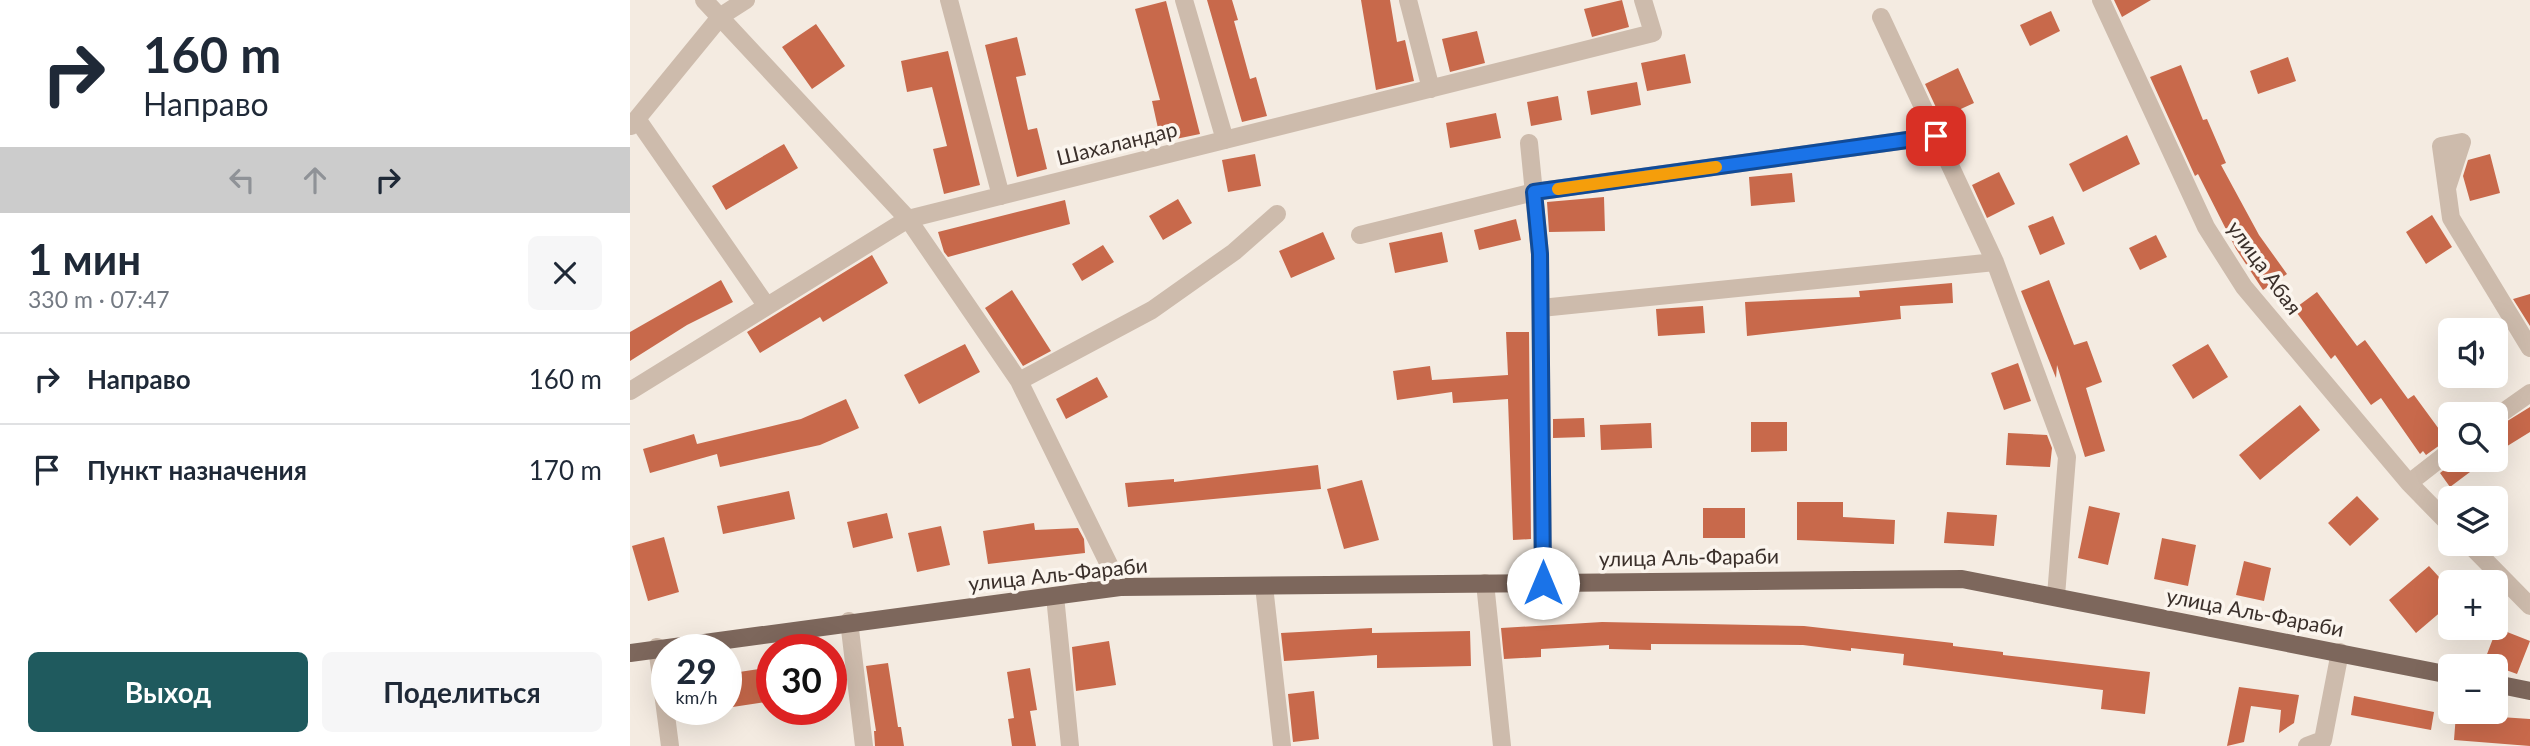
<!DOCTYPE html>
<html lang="ru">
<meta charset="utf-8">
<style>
body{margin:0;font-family:Lato,sans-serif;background:#f6f6f7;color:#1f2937;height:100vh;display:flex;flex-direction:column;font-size:26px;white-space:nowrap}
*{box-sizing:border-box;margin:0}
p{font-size:23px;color:#747a83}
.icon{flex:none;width:38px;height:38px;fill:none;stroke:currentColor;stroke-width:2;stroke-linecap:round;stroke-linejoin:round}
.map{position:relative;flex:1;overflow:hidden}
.panel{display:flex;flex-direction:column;background:#fff;width:630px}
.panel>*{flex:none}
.hud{background:#fff;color:#1f2937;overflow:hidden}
.buttons{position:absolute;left:1808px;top:318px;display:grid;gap:14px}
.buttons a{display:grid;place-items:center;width:70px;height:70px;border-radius:10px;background:#fff;box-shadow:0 7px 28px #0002;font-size:35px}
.speed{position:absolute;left:21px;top:634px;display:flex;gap:14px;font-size:35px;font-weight:700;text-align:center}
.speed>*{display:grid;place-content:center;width:91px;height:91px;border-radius:50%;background:#fff;box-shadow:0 7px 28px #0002;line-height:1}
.speed small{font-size:18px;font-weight:400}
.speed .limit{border:10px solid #d22;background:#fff;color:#111}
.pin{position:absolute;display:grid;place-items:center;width:60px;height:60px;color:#fff;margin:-30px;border-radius:14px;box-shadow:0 4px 10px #0006}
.me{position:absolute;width:77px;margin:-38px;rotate:0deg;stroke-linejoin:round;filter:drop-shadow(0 0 5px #0008)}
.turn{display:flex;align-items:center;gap:24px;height:147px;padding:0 28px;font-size:32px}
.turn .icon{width:91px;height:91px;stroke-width:2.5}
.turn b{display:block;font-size:49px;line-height:60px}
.lanes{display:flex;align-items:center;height:66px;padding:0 28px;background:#0003;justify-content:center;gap:35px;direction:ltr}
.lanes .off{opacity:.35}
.round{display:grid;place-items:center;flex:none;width:74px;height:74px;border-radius:10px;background:#f6f6f7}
.head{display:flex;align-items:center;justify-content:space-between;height:119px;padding:0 28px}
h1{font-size:42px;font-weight:700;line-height:52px}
.primary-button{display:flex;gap:14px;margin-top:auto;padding:14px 28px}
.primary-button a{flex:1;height:80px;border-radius:10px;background:#1f5a5e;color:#fff;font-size:28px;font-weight:700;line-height:80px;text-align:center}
.primary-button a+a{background:#f6f6f7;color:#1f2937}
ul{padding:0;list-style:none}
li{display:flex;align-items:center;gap:21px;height:91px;padding:0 28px;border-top:2px solid #e0e1e3}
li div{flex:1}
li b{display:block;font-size:26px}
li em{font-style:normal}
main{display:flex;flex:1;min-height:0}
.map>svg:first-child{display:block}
</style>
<main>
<section class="panel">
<div class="hud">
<div class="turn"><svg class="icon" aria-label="right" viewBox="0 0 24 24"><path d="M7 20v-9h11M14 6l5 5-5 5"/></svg><div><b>160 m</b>Направо</div></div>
<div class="lanes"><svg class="icon off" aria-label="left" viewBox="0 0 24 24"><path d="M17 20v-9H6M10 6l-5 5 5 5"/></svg><svg class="icon off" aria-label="ahead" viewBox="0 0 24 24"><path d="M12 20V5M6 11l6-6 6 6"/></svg><svg class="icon" aria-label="right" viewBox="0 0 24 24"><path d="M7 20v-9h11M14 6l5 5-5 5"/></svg></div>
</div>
<div class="head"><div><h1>1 мин</h1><p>330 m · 07:47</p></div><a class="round"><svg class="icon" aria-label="close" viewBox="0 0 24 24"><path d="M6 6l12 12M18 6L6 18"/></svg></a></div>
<ul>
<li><svg class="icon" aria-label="right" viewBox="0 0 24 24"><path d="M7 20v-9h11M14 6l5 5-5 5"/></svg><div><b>Направо</b></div><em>160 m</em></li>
<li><svg class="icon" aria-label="arrive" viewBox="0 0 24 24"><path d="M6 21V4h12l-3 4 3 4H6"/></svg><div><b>Пункт назначения</b></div><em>170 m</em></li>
</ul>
<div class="primary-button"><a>Выход</a><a>Поделиться</a></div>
</section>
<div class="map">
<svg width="1900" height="746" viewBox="0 0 1900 746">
<rect width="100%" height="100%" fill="#f4ebe1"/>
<path fill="#c8694b" d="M577 0H602L608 20 604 21 620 79 626 77 637 116 612 122Z
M731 0H760L767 42 775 40 784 81 746 90Z
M992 0 999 27 962 37 954 9Z
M1484 0H1521L1492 17Z
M536 1 570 134 531 142 522 101 530 100 505 9Z
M1421 11 1430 31 1400 46 1390 25Z
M186 24 215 66 182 89 152 47Z
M847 31 855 63 820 72 812 39Z
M387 37 396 75 386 77 398 130 407 128 417 169 387 177 355 45Z
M318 51 350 185 314 194 303 149 317 146 302 87 277 92 271 61Z
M1055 54 1061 83 1017 91 1011 63Z
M1658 57 1666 81 1628 94 1620 71Z
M1551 65 1573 120 1577 119 1596 163 1591 165 1629 235 1657 274 1633 290 1606 249 1568 174 1565 176 1520 77Z
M1328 68 1344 103 1311 118 1295 84Z
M1007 82 1011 105 961 115 957 91Z
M928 96 932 120 901 126 897 102Z
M866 113 871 138 820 148 816 123Z
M1497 135 1510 164 1453 192 1439 164Z
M154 144 168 168 96 210 82 186Z
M625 154 631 186 598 192 592 160Z
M1860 154 1870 193 1840 201 1833 176 1838 160Z
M1369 172 1385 204 1357 218 1342 185Z
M1162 173 1165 202 1121 206 1119 177Z
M974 197 975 231 919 232 917 202Z
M548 199 562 223 533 240 519 216Z
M435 200 440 224 318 257 314 252 308 232Z
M1802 215 1822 247 1796 264 1776 232Z
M1423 216 1435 244 1410 255 1398 226Z
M886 219 891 240 849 250 844 230Z
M693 232 705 259 661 278 649 251Z
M812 232 818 262 765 273 759 243Z
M1526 235 1537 257 1510 270 1499 248Z
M473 245 484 262 452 281 442 264Z
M242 255 258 283 193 322 190 317 130 353 117 332Z
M91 280 103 302 57 325 0 361V332Z
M1419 280 1444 345 1457 341 1472 382 1456 388 1475 451 1455 457 1427 365 1426 378 1391 291Z
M1322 283 1323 303 1270 306 1271 319 1117 336 1115 302 1230 297 1229 291Z
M382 290 421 351 393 366 355 308Z
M1687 292 1727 346 1735 340 1778 399 1784 395 1817 440 1796 455 1793 451 1790 454 1751 398 1741 405 1705 355 1701 359 1664 309Z
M1900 294V326L1883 299Z
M1073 306 1075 333 1028 336 1026 309Z
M876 332H899L901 539 883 540 878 399 823 403 822 392 767 400 763 371 800 366 802 380 878 375Z
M335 344 350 372 289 404 274 375Z
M1578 344 1598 377 1563 399 1542 365Z
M1388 363 1401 401 1374 410 1361 373Z
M467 377 478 397 436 419 426 399Z
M216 399 229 428 190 445 90 467 87 454 20 473 13 449 64 434 67 444 171 419Z
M1670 405 1690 430 1630 480 1609 455Z
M1900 407V432L1866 453V428Z
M954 418 955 437 923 438V419Z
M1121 422H1157V451L1121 452Z
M1021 423 1022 448 971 450 970 425Z
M1378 433 1417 435 1422 448 1420 467 1376 465Z
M1827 460H1856L1820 487 1810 473Z
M688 465 691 489 498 507 495 483 544 479V482Z
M732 480 749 540 714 549 697 489Z
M159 491 165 519 93 534 87 506Z
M1727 496 1749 519 1720 546 1698 523Z
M1167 502H1213V517L1265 520 1264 544 1167 540Z
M1459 506 1490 513 1478 565 1448 558Z
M1073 508H1115V538H1073Z
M1317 512 1367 515 1364 546 1314 543Z
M257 513 263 538 223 548 217 522Z
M404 523 405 530 448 528 454 539 455 553 358 564 353 531Z
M311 526 320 565 287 572 278 533Z
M34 537 49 592 18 601 2 546Z
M1532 538 1566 545 1558 586 1524 579Z
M1614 561 1641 568 1634 601 1606 595Z
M1799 566 1820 589V604L1786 633 1759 600Z
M972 622 1174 626 1323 643V646L1373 652V655L1520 672 1515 714 1471 709 1473 690 1273 665 1274 654 1221 648V651L1173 645 1021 644V650L979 649V645L911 649V657L874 659 871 628Z
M742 628V633L840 631 841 666 747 668V655L654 661 651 633Z
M1867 628 1900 641 1887 674 1854 662Z
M479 641 486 685 446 691 442 647Z
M258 663 268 727H271L274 746H245L244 731H246L236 666Z
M142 667V701L96 708V674Z
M400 668 407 710 400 711 406 746H382L378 719 384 718 377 672Z
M1609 687 1669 695 1664 723 1649 733 1651 710 1621 706 1614 742 1597 746Z
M684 691 689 739 663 742 658 694Z
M1724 696 1804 712 1801 730 1721 715Z
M1826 714 1900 719V746L1824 740Z"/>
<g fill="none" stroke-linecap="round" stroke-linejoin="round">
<path stroke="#cdbbac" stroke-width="18" d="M74 0 278 219 389 381 490 587
M319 0 371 196
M554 0 595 140
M778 0 801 89
M1471 0 1576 227 1614 287 1779 483 1820 525
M1251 17 1365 262 1437 457 1426 596
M7 119 136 305
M1 126 91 16 116 0
M899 143 910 254 913 583
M1817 188 1832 142 1811 146 1821 218 1900 348
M730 235 904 192 1306 136
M911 308 1365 262
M389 381 522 310 604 252 647 214
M0 391 278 219 1023 33 1013 0
M1866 417 1900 393
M1779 483 1820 451
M1839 544 1900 606
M855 583 872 746
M634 586 652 746
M425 596 440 746
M219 621 234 746
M27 647 40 746
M1677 746 1693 740 1710 652"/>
<path stroke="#7d675c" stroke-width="18" d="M0 653 490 587 1332 579 1820 675
M1866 684 1900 691"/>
</g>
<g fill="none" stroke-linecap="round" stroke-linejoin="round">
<g stroke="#114b97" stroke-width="18">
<path id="route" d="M913 583 910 254 904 192 1306 136"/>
</g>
<use href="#route" stroke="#1a73e8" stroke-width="12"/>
<path stroke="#f59e0b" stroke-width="12" d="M928 189 1086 167"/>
</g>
<g text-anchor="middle" stroke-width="7" stroke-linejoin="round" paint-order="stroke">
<g font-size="21" fill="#3b302b" stroke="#fbf5ee">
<text transform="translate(487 144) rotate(-14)" y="7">Шахаландар</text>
<text transform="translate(1634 268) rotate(54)" y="7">улица Абая</text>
<text transform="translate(1059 558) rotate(-1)" y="7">улица Аль-Фараби</text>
<text transform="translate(428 575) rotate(-6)" y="7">улица Аль-Фараби</text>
<text transform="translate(1625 613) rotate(11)" y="7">улица Аль-Фараби</text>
</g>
</g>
</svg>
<div class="buttons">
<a><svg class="icon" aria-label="sound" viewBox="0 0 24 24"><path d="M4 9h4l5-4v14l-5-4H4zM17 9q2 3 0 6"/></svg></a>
<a><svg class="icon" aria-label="search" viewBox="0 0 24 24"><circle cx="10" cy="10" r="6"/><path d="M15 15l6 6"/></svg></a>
<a><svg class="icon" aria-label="layers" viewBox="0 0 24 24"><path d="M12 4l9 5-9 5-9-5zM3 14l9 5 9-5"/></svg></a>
<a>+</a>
<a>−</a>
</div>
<div class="speed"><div>29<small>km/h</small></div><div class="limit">30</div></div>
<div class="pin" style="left:1306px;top:136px;background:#d93025"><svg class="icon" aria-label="arrive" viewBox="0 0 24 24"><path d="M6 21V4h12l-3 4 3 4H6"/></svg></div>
<svg class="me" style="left:913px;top:583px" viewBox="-20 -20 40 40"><circle r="19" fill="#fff"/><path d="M0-13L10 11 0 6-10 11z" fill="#1a73e8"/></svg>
</div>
</main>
